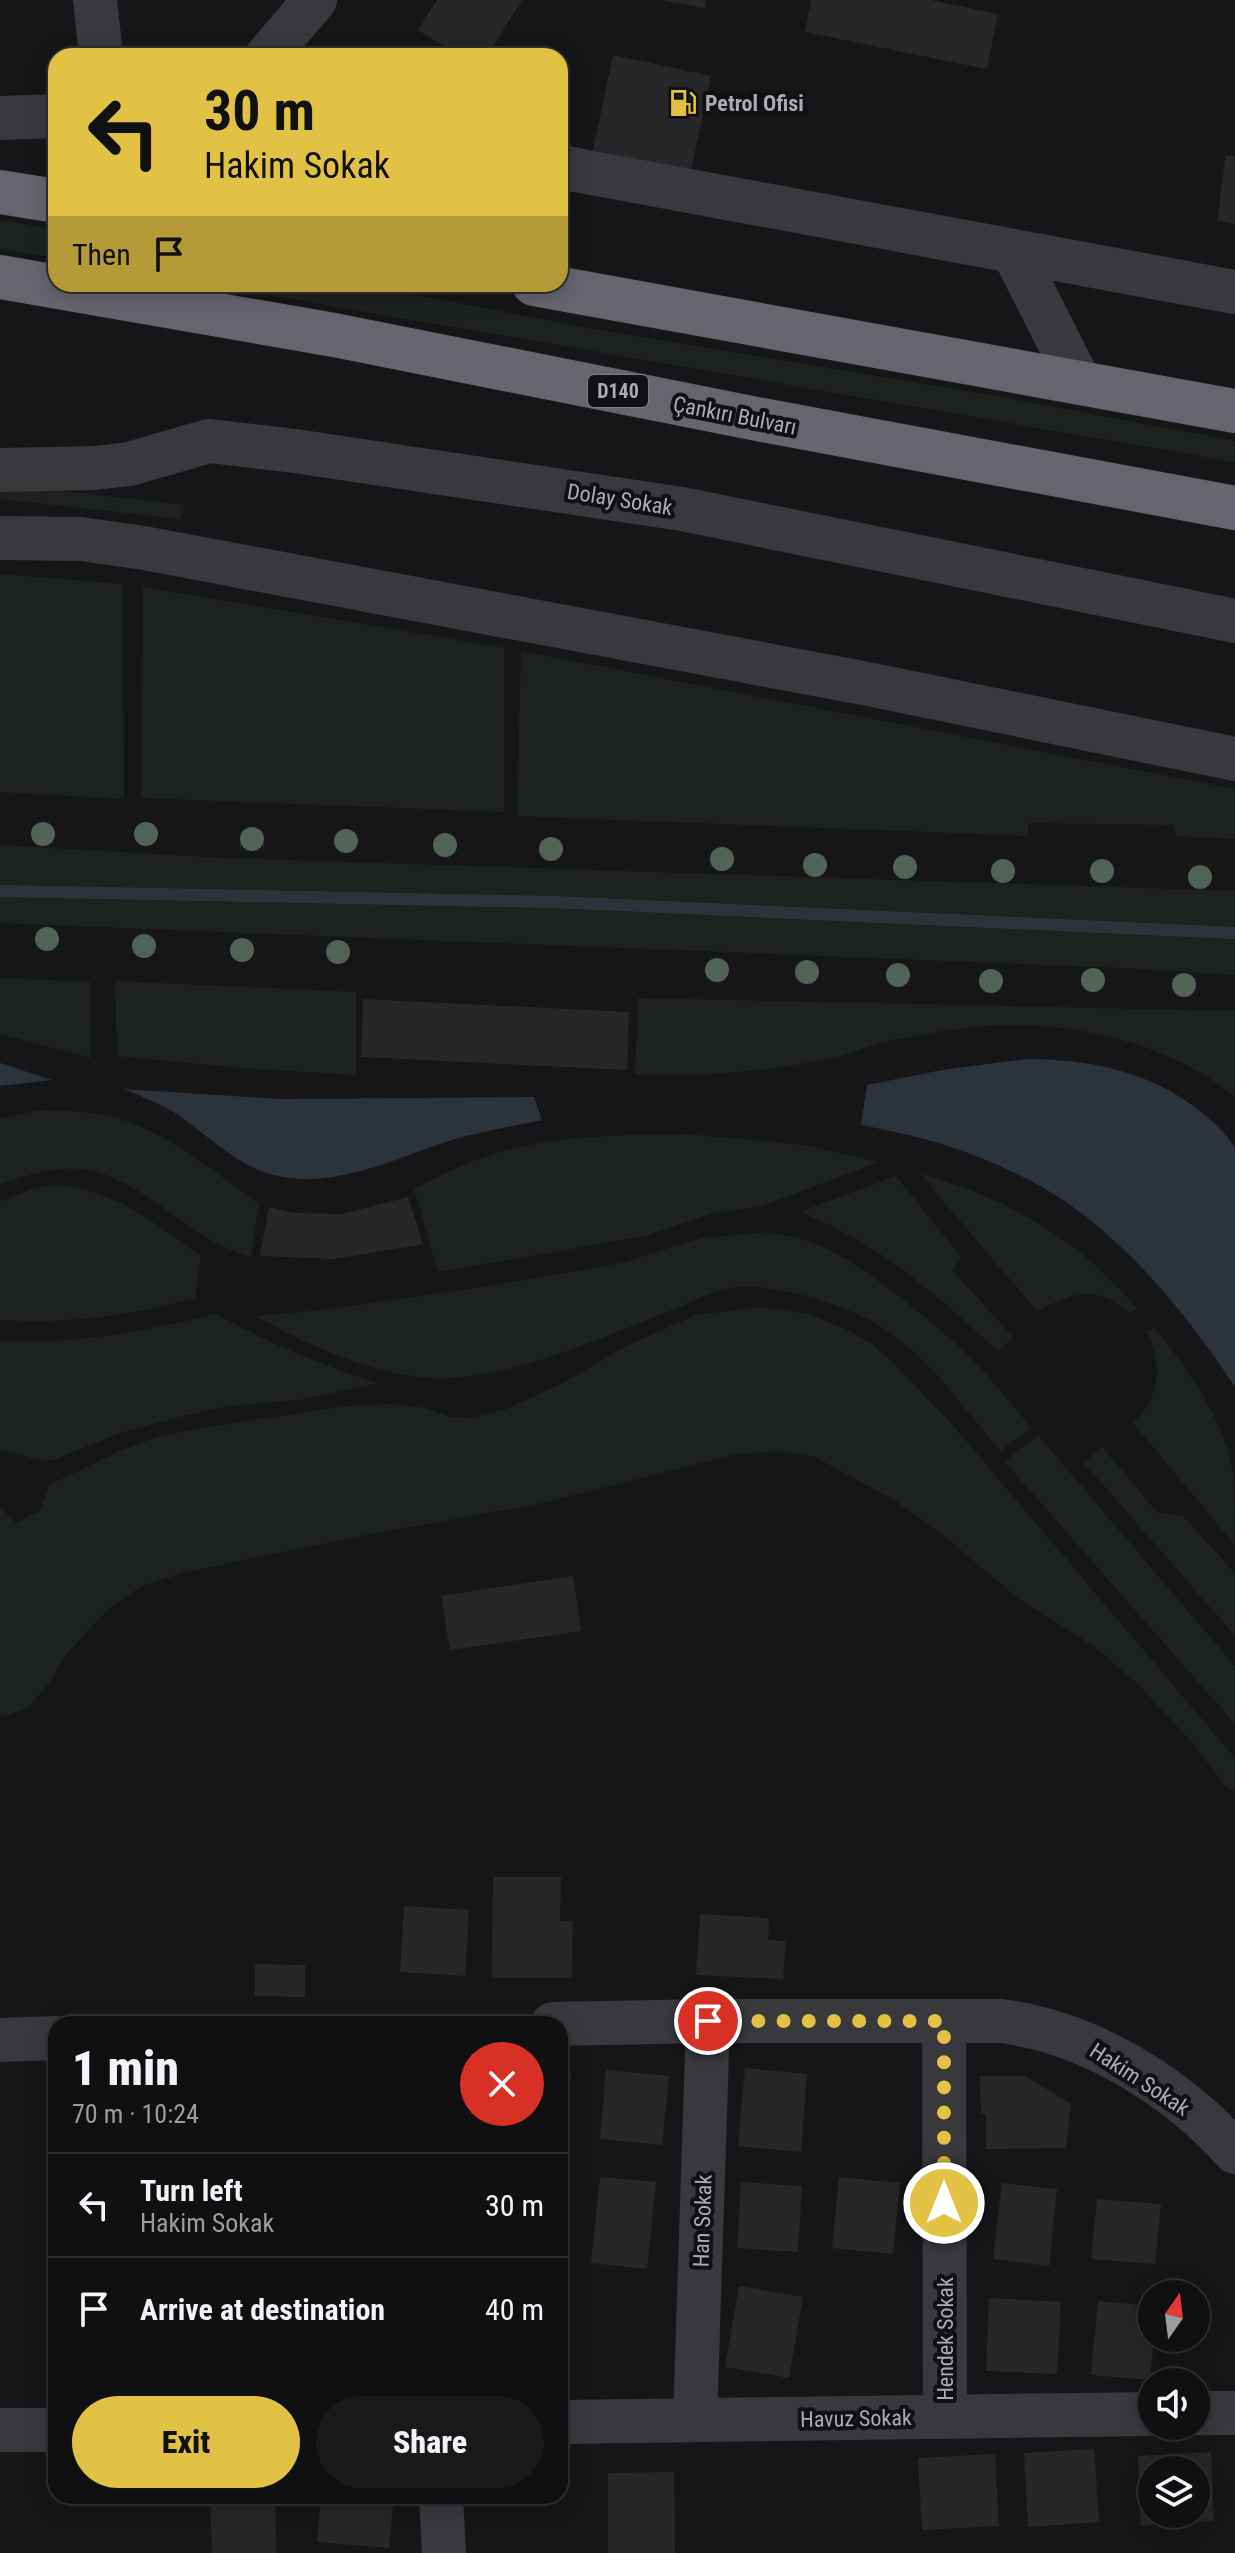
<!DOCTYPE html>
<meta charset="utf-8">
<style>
body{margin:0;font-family:"Roboto Condensed",sans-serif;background:#19191b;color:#f1f3f6;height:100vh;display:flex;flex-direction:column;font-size:30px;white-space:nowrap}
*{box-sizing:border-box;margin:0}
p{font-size:26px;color:#9c9d9f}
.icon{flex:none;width:44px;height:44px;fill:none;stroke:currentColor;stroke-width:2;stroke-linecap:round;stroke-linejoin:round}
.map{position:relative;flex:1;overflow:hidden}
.details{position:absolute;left:48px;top:2016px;width:520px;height:488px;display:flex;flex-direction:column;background:#101012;border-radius:24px;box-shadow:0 4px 20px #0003,0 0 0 2px #303032}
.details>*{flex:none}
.guide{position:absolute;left:48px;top:48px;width:520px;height:244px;border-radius:24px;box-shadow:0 4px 20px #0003,0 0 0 2px #303032;background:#e1c245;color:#111;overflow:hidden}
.needle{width:52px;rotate:14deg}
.tools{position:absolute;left:1138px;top:2280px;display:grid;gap:16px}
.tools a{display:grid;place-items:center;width:72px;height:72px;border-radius:50%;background:#101012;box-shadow:0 4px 20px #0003,0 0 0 2px #303032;font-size:40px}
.pin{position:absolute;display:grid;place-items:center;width:68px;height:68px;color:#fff;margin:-34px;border:4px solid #fff;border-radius:50%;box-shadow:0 2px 8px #0007}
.me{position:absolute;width:88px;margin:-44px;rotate:0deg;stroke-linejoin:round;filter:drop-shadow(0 0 6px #0008)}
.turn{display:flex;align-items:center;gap:28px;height:168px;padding:0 24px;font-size:36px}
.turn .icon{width:104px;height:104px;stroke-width:2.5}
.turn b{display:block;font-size:56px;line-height:68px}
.then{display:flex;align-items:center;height:76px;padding:0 24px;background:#0003;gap:16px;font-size:30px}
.round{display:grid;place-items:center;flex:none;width:84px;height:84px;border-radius:42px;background:#19191b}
.headline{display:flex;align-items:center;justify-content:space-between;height:136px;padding:0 24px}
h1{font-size:48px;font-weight:800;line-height:60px}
.cta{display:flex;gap:16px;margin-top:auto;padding:16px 24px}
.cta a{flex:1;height:92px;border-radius:48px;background:#e1c245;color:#111;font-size:32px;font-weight:800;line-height:92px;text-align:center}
.cta a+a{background:#19191b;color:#f1f3f6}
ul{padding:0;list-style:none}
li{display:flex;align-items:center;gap:24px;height:104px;padding:0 24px;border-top:2px solid #303032}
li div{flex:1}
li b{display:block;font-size:30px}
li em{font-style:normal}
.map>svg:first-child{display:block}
</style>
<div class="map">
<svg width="1235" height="2553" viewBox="0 0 1235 2553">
<rect width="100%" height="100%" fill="#161618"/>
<path fill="#1d221e" d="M0 220 56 229V258L0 249Z
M205 284H357L599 330 1002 397 1235 441V462Z
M0 485H10L185 505 180 519 0 499Z
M0 574 123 584 124 799 0 792Z
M143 587 504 648V812L141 798Z
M521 651 1235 789V839L1177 836 1173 825 1028 823 1029 836 517 816Z
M0 845 223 858 1235 891V975L1123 968 0 923Z
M0 978 90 982 91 1058 0 1034Z
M115 981 356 992V1075L242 1068 117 1056Z
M638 998 1235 1011V1097C1200 1068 1165 1053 1122 1040 1039 1017 976 1023 893 1040 872 1044 851 1054 829 1059 767 1071 698 1078 635 1074Z
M39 1110C68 1111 98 1111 126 1121 175 1138 217 1175 259 1203L251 1257C233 1251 216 1244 201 1234 157 1206 116 1163 59 1169 38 1171 20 1178 0 1184V1119Z
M686 1134 804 1145 879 1162 759 1207 713 1213 645 1236 438 1272 414 1189C440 1176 466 1162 494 1154 555 1135 622 1135 686 1134Z
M920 1174C1005 1196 1080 1241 1137 1308L1130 1314C1096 1283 1075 1293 1037 1311Z
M896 1176 962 1258 952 1270 1014 1338 998 1351C937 1295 878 1242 800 1212Z
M55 1184C118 1191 151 1221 201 1256L195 1298C131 1316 66 1324 0 1320V1201L34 1189Z
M769 1232C788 1236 806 1239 823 1247 847 1258 869 1274 890 1290 946 1331 989 1373 1031 1428L1000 1451C961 1405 923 1348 868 1319 835 1302 776 1285 739 1287 714 1289 688 1304 665 1313 598 1339 504 1382 432 1378 371 1374 309 1346 256 1316L322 1310 503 1284 621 1263 702 1238Z
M761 1307 808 1314 844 1328 872 1344 891 1361 951 1423 1235 1758V1792L1223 1784 1196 1747 1139 1685 1095 1647 1019 1599 943 1535 896 1501 815 1457 777 1451 737 1454 538 1504 371 1534 186 1572 140 1587 108 1609 63 1658 51 1681 29 1707 5 1716 0 1715V1507L16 1523 40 1511 49 1485 120 1451 157 1437 207 1427 348 1406 390 1404 420 1407 451 1417 471 1418 504 1410 563 1383 628 1345 696 1315Z
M216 1314C267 1343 322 1365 378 1383L299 1400 229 1406 186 1415 120 1433 53 1460 43 1461 0 1449V1341C74 1345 145 1331 216 1314Z
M1154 1327C1189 1371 1225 1419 1234 1477 1235 1498 1235 1523 1235 1545L1133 1423C1160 1398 1163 1364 1147 1332Z
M1038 1435 1235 1666V1724L1005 1462Z
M1102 1447 1157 1512 1183 1516 1235 1573V1636L1084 1463Z"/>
<path fill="#2d333b" d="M1026 1059C1089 1059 1151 1071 1201 1112 1214 1122 1227 1134 1235 1148V1387C1192 1321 1132 1247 1066 1202 1032 1179 990 1160 951 1147 922 1137 891 1131 861 1125L867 1085 942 1070Z
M0 1063 52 1080 0 1086Z
M124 1089 280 1099 534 1097 542 1120C506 1128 469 1133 434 1146 380 1165 319 1193 261 1171 231 1159 206 1135 180 1116 163 1105 143 1097 124 1089Z"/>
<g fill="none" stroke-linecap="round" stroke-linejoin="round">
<path stroke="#2d333b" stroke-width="12" d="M0 891 554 902 1235 933"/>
</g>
<path fill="#272629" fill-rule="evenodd" d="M437 0H522L487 56H460L418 30Z
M660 0H706L705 8Z
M811 0H931L998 14 987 69 805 32Z
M613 55 711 76 691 171 593 150Z
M1226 155 1235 156V224L1217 221Z
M363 999 629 1012 627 1070 361 1057Z
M408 1197 423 1244 335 1259 260 1256 269 1207 293 1213 342 1214Z
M573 1576 581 1631 450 1650 441 1596Z
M493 1877H561L560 1921H573L572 1978H492Z
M404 1906 469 1910 465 1976 400 1972Z
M700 1914 769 1918 768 1940 786 1941 783 1979 696 1975Z
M255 1964 305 1965V1997L255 1996Z
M745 2068 807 2074 801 2152 738 2146Z
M606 2070 669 2076 662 2145 600 2139Z
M560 2073 571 2074 562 2151H560Z
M980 2076H1025L1071 2104 1066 2148 986 2149V2114H981Z
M600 2177 656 2182 647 2269 591 2263Z
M839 2177 900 2183 893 2254 832 2248Z
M560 2182H565V2208H560Z
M741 2182 802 2186 798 2252 737 2248Z
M1002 2183 1057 2189 1049 2266 993 2259Z
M1097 2199 1161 2204 1155 2264 1091 2259Z
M739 2286 803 2297 789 2378 725 2367Z
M560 2296H563L564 2366H560Z
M989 2298 1061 2302 1057 2374 986 2371Z
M1098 2301 1152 2306V2338H1154L1150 2380 1091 2375Z
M1094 2449 1099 2522 1028 2527 1024 2453Z
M1211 2452 1214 2521 1141 2526 1138 2456ZM1152 2470H1196V2514H1152Z
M995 2454 999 2526 922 2530 918 2458Z
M674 2472 675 2553H608V2473Z
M210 2496H275L276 2553H212Z
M321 2496H394L389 2548 317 2542Z"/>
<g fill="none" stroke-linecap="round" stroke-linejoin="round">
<path stroke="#38383d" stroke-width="44" d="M95 0 101 56
M267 56 315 0
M0 118 56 116
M560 167 1013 251 1079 382
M1013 251 1235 292
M0 470 95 468 129 464 209 441 295 451 682 509 1235 621
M0 538 81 539 144 548 868 684 1235 759
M944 2021 945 2417
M553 2024 708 2021H1001C1089 2032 1176 2086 1235 2152
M0 2040 56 2038
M1196 2413H1235
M695 2420 708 2021
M560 2422 1152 2414
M0 2430H56
M441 2496 444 2553"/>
<path stroke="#64656d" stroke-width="44" d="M0 192 56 201
M0 277 334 335 757 419 1235 508
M534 284 1235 411"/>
</g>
<g fill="#516256">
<circle cx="43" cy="834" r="12"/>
<circle cx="146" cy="834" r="12"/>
<circle cx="252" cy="839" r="12"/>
<circle cx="346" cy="841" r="12"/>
<circle cx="445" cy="845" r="12"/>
<circle cx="551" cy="849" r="12"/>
<circle cx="722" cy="859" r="12"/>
<circle cx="815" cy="865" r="12"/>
<circle cx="905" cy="867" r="12"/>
<circle cx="1003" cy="871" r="12"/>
<circle cx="1102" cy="871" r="12"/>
<circle cx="1200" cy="877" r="12"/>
<circle cx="47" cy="939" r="12"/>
<circle cx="144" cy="946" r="12"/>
<circle cx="242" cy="950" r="12"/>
<circle cx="338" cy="952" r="12"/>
<circle cx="717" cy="970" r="12"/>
<circle cx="807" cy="972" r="12"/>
<circle cx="898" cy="975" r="12"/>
<circle cx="1093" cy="980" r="12"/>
<circle cx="991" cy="981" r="12"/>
<circle cx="1184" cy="985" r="12"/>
</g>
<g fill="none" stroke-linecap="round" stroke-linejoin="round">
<path stroke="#e1c245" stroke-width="14" stroke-dasharray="0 25.2" d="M708 2021H944V2203"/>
</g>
<defs>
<g id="fuel-bare" transform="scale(2.16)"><path d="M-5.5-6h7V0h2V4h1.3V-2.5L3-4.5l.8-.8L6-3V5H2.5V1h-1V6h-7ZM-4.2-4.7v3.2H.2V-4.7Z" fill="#e1c245" stroke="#111113" stroke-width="2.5" paint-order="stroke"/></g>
</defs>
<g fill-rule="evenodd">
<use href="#fuel-bare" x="683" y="103"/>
</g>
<g text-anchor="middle" stroke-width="8" stroke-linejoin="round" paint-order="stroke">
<rect fill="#111113" stroke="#7b7e86" stroke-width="2" x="588" y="375" width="60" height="32" rx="6"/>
<g font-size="20" font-weight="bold" fill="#a9acb7">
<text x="618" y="398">D140</text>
</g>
<g font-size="22" font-weight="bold" fill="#a9acb7" stroke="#111113" text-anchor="start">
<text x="705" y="111">Petrol Ofisi</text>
</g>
<g font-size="22" fill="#a9acb7" stroke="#111113">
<text transform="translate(735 415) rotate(11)" y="8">Çankırı Bulvarı</text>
<text transform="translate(620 499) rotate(9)" y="8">Dolay Sokak</text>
<text transform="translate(1140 2079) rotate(33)" y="8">Hakim Sokak</text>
<text transform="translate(702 2221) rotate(-88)" y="8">Han Sokak</text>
<text transform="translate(945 2339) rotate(-90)" y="8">Hendek Sokak</text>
<text transform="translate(856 2418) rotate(-1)" y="8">Havuz Sokak</text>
</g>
</g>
</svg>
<div class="tools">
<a><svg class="needle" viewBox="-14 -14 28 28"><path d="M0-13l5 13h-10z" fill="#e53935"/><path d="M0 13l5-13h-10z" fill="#9c9d9f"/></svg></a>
<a><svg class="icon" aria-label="sound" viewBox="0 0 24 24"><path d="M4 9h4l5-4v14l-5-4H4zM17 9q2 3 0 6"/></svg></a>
<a><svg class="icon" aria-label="layers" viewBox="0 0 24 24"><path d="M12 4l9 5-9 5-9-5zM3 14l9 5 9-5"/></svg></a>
</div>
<div class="pin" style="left:708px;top:2021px;background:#d93025"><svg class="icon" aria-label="arrive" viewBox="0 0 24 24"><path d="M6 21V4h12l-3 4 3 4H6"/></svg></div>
<svg class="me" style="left:944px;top:2203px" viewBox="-20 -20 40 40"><circle r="17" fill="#e1c245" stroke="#fff" stroke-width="3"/><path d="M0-11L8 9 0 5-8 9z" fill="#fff"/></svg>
<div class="guide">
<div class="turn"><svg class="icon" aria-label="left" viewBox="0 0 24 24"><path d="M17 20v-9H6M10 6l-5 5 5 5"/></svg><div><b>30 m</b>Hakim Sokak</div></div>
<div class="then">Then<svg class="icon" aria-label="arrive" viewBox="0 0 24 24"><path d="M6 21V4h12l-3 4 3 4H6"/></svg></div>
</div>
<section class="details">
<div class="headline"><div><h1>1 min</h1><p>70 m · 10:24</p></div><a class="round" style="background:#d93025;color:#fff"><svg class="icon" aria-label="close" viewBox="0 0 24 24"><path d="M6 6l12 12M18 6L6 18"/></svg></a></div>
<ul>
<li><svg class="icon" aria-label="left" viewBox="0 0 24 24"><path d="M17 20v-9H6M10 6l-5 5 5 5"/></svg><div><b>Turn left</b><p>Hakim Sokak</p></div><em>30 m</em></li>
<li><svg class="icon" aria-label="arrive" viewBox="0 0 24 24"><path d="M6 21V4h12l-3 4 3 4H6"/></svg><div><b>Arrive at destination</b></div><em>40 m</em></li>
</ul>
<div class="cta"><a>Exit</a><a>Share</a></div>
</section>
</div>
